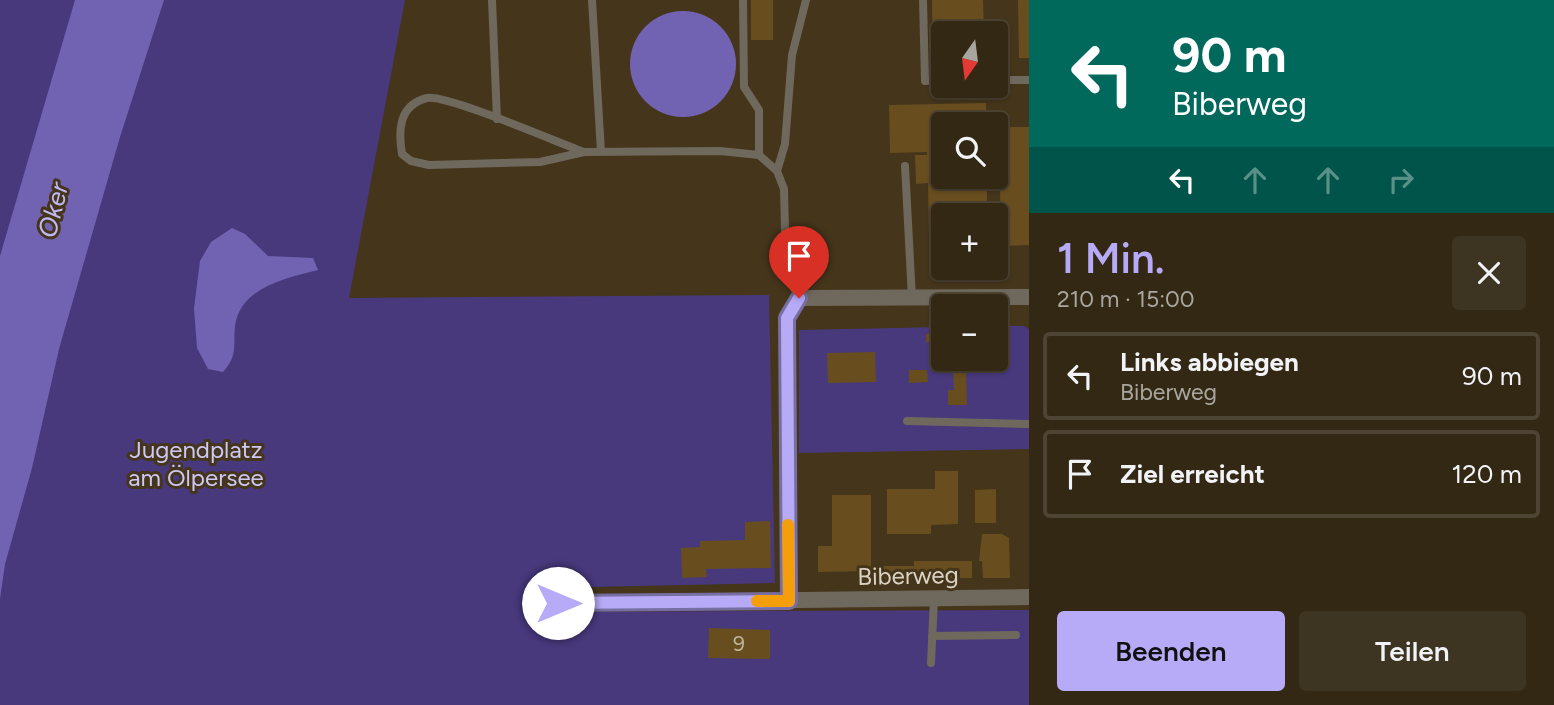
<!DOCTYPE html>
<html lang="de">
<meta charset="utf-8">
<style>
body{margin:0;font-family:Figtree,sans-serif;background:#3e3422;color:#f1f3f6;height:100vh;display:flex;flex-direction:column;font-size:26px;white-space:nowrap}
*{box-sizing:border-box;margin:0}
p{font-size:23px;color:#a9a6a0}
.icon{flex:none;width:38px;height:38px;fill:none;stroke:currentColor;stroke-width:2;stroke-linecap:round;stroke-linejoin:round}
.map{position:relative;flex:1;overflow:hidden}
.panel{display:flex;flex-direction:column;background:#332814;width:525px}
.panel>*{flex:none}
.guide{background:#00695c;color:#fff;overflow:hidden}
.needle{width:46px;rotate:194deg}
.tools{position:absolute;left:931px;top:21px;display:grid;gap:14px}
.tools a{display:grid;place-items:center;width:77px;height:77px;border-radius:7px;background:#332814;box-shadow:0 2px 5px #0004,0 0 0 2px #4e4434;font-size:35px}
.pin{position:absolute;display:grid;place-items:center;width:60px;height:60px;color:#fff;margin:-72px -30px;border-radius:50% 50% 50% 0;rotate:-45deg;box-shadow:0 0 7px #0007}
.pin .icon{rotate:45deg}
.me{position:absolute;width:77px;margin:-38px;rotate:90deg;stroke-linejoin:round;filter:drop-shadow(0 0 5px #0008)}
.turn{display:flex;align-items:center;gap:24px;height:147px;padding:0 28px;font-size:32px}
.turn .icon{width:91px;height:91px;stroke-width:2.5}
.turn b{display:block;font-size:49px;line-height:60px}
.lanes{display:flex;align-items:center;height:66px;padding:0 28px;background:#0003;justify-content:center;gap:35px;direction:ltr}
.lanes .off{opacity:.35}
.round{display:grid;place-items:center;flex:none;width:74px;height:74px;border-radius:7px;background:#3e3422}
.head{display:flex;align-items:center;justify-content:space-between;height:119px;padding:0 28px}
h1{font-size:42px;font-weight:600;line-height:52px;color:#b7abf8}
.action{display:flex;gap:14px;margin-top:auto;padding:14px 28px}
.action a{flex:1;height:80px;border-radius:7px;background:#b7abf8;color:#111;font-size:28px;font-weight:600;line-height:80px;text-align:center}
.action a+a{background:#3e3422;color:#f1f3f6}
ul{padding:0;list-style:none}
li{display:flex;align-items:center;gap:21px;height:88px;margin:0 14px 10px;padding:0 14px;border:4px solid #4e4434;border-radius:7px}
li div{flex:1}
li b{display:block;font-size:26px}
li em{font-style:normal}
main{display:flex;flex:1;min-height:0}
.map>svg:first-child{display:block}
</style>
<main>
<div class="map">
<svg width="1029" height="705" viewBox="0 0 1029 705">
<rect width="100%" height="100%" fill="#44351b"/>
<path fill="#48397d" d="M0 0H405L349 298 769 295 775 583 546 588 542 612 1029 610V705H0Z
M996 326H1024L1029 329V449L799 453V330L943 327V359H996Z"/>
<path fill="#7263b2" d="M75 0H164L120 137 59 349 32 468 5 564 0 599V256Z
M630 64a53 53 0 1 1 106 0a53 53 0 1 1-106 0Z
M232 228 245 234 268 256 313 258 318 270C287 278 240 287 235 326 233 348 238 355 223 372L208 369 197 348 194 308 200 261 211 242Z"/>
<path fill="#684e1f" d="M751 0H773V40H751Z
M932 0H983L984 33H943V71H933Z
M1018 0H1029V58H1019Z
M986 103V124H943V177H987V215H943V239H929L928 183 916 184 915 155H927V152L890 153 889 105Z
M999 127H1029V245L1001 246Z
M943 333V342H926V334Z
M875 352 876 382 828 383 827 353Z
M909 370H927L928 382 909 383Z
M953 371H966L967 405H948V390H954Z
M935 471H958V524L931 525V534H887V489H935Z
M996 489V523H975V490Z
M832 495H871V571L818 572V546H832Z
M770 521 771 568 706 569 707 577 682 578 681 548 700 547V541L745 540V522Z
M982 534H1002L1009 538 1010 578H983L982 561H979Z
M914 561H972V578L873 579V566H914Z
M709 628 770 630V659L708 658Z"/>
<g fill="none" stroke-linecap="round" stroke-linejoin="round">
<path stroke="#6f685c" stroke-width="8" d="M492 0 497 119
M592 0 601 152
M743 0 744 87 759 110V155
M923 0 925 81 943 80
M996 80H1029
M584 152C559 143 446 94 427 98 399 105 398 130 402 154L411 161 429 165 540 162 584 152 720 151 759 155 777 171 784 189 786 272 799 298
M905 166 912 298
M777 171 785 144 792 55 806 0
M907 421 1029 424
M932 636 1016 635
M931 663 934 599"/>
<path stroke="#6f685c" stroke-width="16" d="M789 601 787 318 799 298 1029 297
M558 603 1029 597"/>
</g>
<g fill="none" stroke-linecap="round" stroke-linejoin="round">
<g stroke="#776fa1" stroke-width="18">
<path id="route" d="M558 603 789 601 787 318 799 298"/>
</g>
<use href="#route" stroke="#b7abf8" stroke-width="12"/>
<path stroke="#f59e0b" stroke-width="12" d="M757 601H789L788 525"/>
</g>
<g text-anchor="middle" stroke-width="6" stroke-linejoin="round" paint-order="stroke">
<g font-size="21" fill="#bfb29b">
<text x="739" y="651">9</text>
</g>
<g font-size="24" fill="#cdc8f4" stroke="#44351b">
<text x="196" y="458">Jugendplatz<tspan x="196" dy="28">am Ölpersee</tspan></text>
</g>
<g font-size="24" fill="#dcd3c4" stroke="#44351b">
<text transform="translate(908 576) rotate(-1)" y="8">Biberweg</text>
</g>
<g font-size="26" font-style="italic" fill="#c1b8f8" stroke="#44351b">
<text transform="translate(53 210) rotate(-76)" y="9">Oker</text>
</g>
</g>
</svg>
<div class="tools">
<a><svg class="needle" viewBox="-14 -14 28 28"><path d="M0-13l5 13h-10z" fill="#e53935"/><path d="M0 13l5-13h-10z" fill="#a9a6a0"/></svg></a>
<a><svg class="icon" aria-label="search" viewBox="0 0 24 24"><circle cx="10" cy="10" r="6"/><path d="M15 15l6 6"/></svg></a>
<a>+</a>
<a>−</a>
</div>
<div class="pin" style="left:799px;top:298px;background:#d93025"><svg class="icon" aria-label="arrive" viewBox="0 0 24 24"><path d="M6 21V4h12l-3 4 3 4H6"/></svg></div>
<svg class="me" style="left:558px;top:603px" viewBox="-20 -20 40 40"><circle r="19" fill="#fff"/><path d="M0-13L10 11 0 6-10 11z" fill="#b7abf8"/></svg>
</div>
<section class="panel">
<div class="guide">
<div class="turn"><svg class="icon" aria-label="left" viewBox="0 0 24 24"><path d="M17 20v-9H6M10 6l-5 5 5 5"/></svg><div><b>90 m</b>Biberweg</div></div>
<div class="lanes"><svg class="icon" aria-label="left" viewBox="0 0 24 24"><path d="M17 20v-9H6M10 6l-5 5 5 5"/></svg><svg class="icon off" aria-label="ahead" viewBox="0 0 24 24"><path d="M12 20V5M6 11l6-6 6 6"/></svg><svg class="icon off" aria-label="ahead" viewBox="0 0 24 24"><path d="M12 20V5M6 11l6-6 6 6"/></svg><svg class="icon off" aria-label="right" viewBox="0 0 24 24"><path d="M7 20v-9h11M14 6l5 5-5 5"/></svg></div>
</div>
<div class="head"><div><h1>1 Min.</h1><p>210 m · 15:00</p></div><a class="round"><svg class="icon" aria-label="close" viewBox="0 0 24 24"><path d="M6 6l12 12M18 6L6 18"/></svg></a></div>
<ul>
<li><svg class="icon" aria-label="left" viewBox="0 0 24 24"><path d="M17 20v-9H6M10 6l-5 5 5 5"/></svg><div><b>Links abbiegen</b><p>Biberweg</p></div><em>90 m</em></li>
<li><svg class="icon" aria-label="arrive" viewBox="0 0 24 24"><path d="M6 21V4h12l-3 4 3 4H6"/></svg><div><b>Ziel erreicht</b></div><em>120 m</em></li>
</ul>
<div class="action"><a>Beenden</a><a>Teilen</a></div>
</section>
</main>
